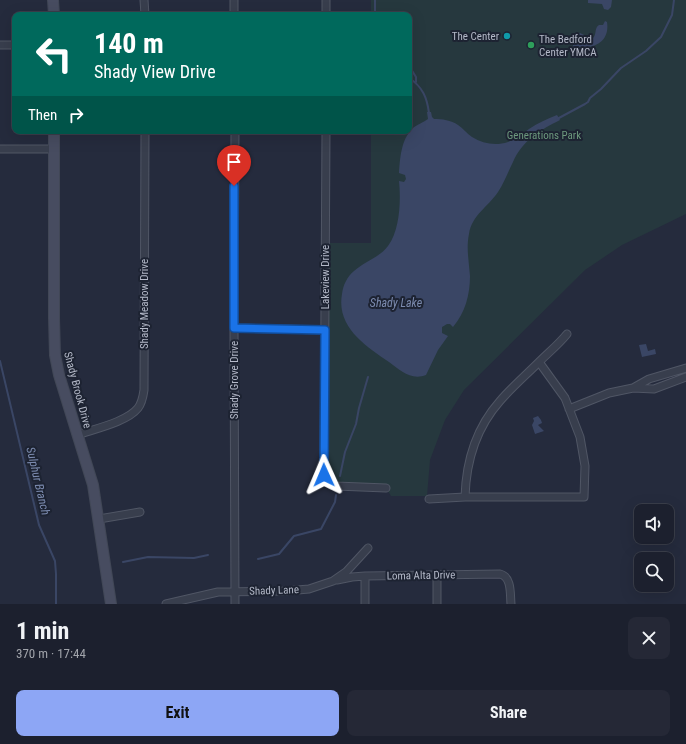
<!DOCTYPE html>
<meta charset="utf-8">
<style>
body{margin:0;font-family:"Roboto Condensed",sans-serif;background:#252836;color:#f1f3f6;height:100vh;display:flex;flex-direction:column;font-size:15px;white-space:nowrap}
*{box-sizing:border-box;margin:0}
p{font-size:13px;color:#a0a3aa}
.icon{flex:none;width:22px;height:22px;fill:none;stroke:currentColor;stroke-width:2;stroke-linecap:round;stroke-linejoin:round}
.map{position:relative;height:604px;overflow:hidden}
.sheet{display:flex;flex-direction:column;background:#1c202e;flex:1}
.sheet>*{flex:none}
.guide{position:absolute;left:12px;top:12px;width:400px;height:122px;border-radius:8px;box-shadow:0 4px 16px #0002,0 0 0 1px #3a3e4a;background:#00695c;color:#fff;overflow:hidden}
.fabs{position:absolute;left:634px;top:504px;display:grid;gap:8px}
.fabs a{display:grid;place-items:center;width:40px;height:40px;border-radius:8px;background:#1c202e;box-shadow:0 4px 16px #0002,0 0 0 1px #3a3e4a;font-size:20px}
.pin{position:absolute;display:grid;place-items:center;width:34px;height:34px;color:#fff;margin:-41px -17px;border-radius:50% 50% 50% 0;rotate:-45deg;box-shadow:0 0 4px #0007}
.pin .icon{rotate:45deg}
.me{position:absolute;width:44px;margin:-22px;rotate:359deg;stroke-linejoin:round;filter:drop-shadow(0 0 3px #0008)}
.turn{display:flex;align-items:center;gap:14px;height:84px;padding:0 16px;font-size:18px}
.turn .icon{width:52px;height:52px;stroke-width:2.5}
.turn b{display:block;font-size:28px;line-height:34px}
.then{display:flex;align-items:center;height:38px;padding:0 16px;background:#0003;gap:8px;font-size:15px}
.round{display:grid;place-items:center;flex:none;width:42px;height:42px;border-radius:8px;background:#252836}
.summary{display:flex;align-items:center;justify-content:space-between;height:68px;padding:0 16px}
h1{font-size:24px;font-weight:700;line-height:30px}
.button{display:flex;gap:8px;margin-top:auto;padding:8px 16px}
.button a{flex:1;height:46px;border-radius:8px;background:#8da6f5;color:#111;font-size:16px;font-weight:700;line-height:46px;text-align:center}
.button a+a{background:#252836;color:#f1f3f6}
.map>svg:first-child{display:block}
</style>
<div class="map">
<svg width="686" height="604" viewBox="0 0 686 604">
<rect width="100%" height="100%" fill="#252b3d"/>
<path fill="#26383e" d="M371 0H686V214L622 245 585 270 464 390 445 420 430 460 427 496H391L386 488 331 485 323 466 326 243H371V131H409V15H371Z"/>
<path fill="#3a4665" d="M588 0H612L611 7 608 10 604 9 602 4 588 3Z
M605 21 607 22C610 41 595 49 578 47L577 58 572 57 573 45 572 44 573 43C573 38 575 34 580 33L584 35 589 39 593 38C597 34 594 28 599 25H603Z
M427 112H431L432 117 434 119C442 119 451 120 458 125 463 128 467 134 472 137 483 144 496 146 508 142 516 139 522 134 529 129 538 123 547 119 557 115L560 120C540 130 522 141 513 162 508 172 504 183 498 192 488 207 472 215 469 234 466 248 469 262 470 276 470 295 465 313 453 327L450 324H447L442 327V333L448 336 438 350 426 375C411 381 400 370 389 362 366 346 336 327 342 294 343 285 347 277 354 271 364 262 380 257 388 246 400 230 401 200 399 181L404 182 406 179 405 175 399 173C400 159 401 140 412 129 417 124 423 123 428 119Z
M646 344 648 351 655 349 656 354 642 357 639 345Z
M538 416 541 420 542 423 538 425 544 431 535 434 532 425 534 421 533 418Z"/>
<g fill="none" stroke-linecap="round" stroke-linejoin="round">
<path stroke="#3a4665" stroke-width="2" d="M375 0V15
M411 69 416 77V82
M409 78C423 87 427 98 429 113
M557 119 585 104 588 102 590 98 601 89 621 68 646 51 661 37 672 15 674 0
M0 361 39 525 55 561 56 574V604
M340 476 345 452 356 424 359 408 368 377
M258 559 279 554 294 536 321 529 335 502 336 495
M123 562 148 557 194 558 208 555"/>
<g stroke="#505665" stroke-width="9">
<path id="street" d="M144 0 145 15
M234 0V15
M326 0V15
M0 45H15
M235 131 234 328 235 604
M326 131 324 475 331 485 336 486 386 488
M0 149H54
M234 328 325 330
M633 388 649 379 686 368
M569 409 609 393 633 388 654 389 686 377
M77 435C94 429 127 422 138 408 142 403 143 397 144 390L145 131
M465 497C466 462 476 428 500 401 512 387 526 375 539 362 548 353 559 344 567 334
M429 499 465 497H584L585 466 580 437 565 398 539 362
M99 519 140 512
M437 575V604
M365 576V604
M337 580 352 577 365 576 500 574C512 577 510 594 511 604
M166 604 218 592 286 591 309 589 333 581 346 572 368 548"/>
</g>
<g stroke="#414756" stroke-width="12">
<path id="secondary" d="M53 0 54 15
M54 131V318L55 355 59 375 93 485 111 604"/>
</g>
<use href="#street" stroke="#383e4d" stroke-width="7"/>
<use href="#secondary" stroke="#474c60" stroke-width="10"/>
</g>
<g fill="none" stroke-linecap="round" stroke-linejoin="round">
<g stroke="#114b97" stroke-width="10">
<path id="route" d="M234 186V328L325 330 324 475"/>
</g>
<use href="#route" stroke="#1a73e8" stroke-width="7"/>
</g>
<circle fill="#0f9aa8" stroke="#1d2332" stroke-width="1.5" cx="507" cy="36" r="4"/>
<circle fill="#2e9e5b" stroke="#1d2332" stroke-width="1.5" cx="531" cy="45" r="4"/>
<g text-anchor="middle" stroke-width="4" stroke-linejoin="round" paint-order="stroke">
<g font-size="11" fill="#b4b9c8" stroke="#1d2332" text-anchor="end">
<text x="499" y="40">The Center</text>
<text x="539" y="43" text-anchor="start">The Bedford<tspan x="539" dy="13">Center YMCA</tspan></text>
</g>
<g font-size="11" fill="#6c987d" stroke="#1d2332">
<text x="544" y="139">Generations Park</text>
</g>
<g font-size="11" fill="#b4b9c8" stroke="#1d2332">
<text transform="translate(325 277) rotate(-90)" y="4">Lakeview Drive</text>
<text transform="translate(144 304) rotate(-90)" y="4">Shady Meadow Drive</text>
<text transform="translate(234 380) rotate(-90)" y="4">Shady Grove Drive</text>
<text transform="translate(78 390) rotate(75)" y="4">Shady Brook Drive</text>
<text transform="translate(421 575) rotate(-1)" y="4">Loma Alta Drive</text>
<text transform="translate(274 590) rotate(-2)" y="4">Shady Lane</text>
</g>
<g font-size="12" font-style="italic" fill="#7c8baf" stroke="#1d2332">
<text x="396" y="307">Shady Lake</text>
<text transform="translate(38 481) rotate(77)" y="4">Sulphur Branch</text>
</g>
</g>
</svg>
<div class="fabs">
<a><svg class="icon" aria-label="sound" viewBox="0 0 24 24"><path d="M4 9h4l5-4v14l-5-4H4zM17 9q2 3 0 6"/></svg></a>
<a><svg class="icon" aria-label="search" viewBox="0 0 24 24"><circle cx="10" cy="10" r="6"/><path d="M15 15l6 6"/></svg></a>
</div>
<div class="pin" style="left:234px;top:186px;background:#d93025"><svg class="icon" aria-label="arrive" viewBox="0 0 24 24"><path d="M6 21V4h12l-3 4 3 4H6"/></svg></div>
<svg class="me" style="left:324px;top:475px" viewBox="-20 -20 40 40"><path d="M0-17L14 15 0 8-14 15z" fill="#1a73e8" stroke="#fff" stroke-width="4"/></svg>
<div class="guide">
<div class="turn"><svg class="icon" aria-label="left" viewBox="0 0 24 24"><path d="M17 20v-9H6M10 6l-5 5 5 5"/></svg><div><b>140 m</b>Shady View Drive</div></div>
<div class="then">Then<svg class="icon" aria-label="right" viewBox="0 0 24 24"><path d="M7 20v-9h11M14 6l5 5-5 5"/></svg></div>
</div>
</div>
<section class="sheet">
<div class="summary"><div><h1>1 min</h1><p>370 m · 17:44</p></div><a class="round"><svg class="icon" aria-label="close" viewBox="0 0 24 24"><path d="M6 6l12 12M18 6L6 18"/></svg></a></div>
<div class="button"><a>Exit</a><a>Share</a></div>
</section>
